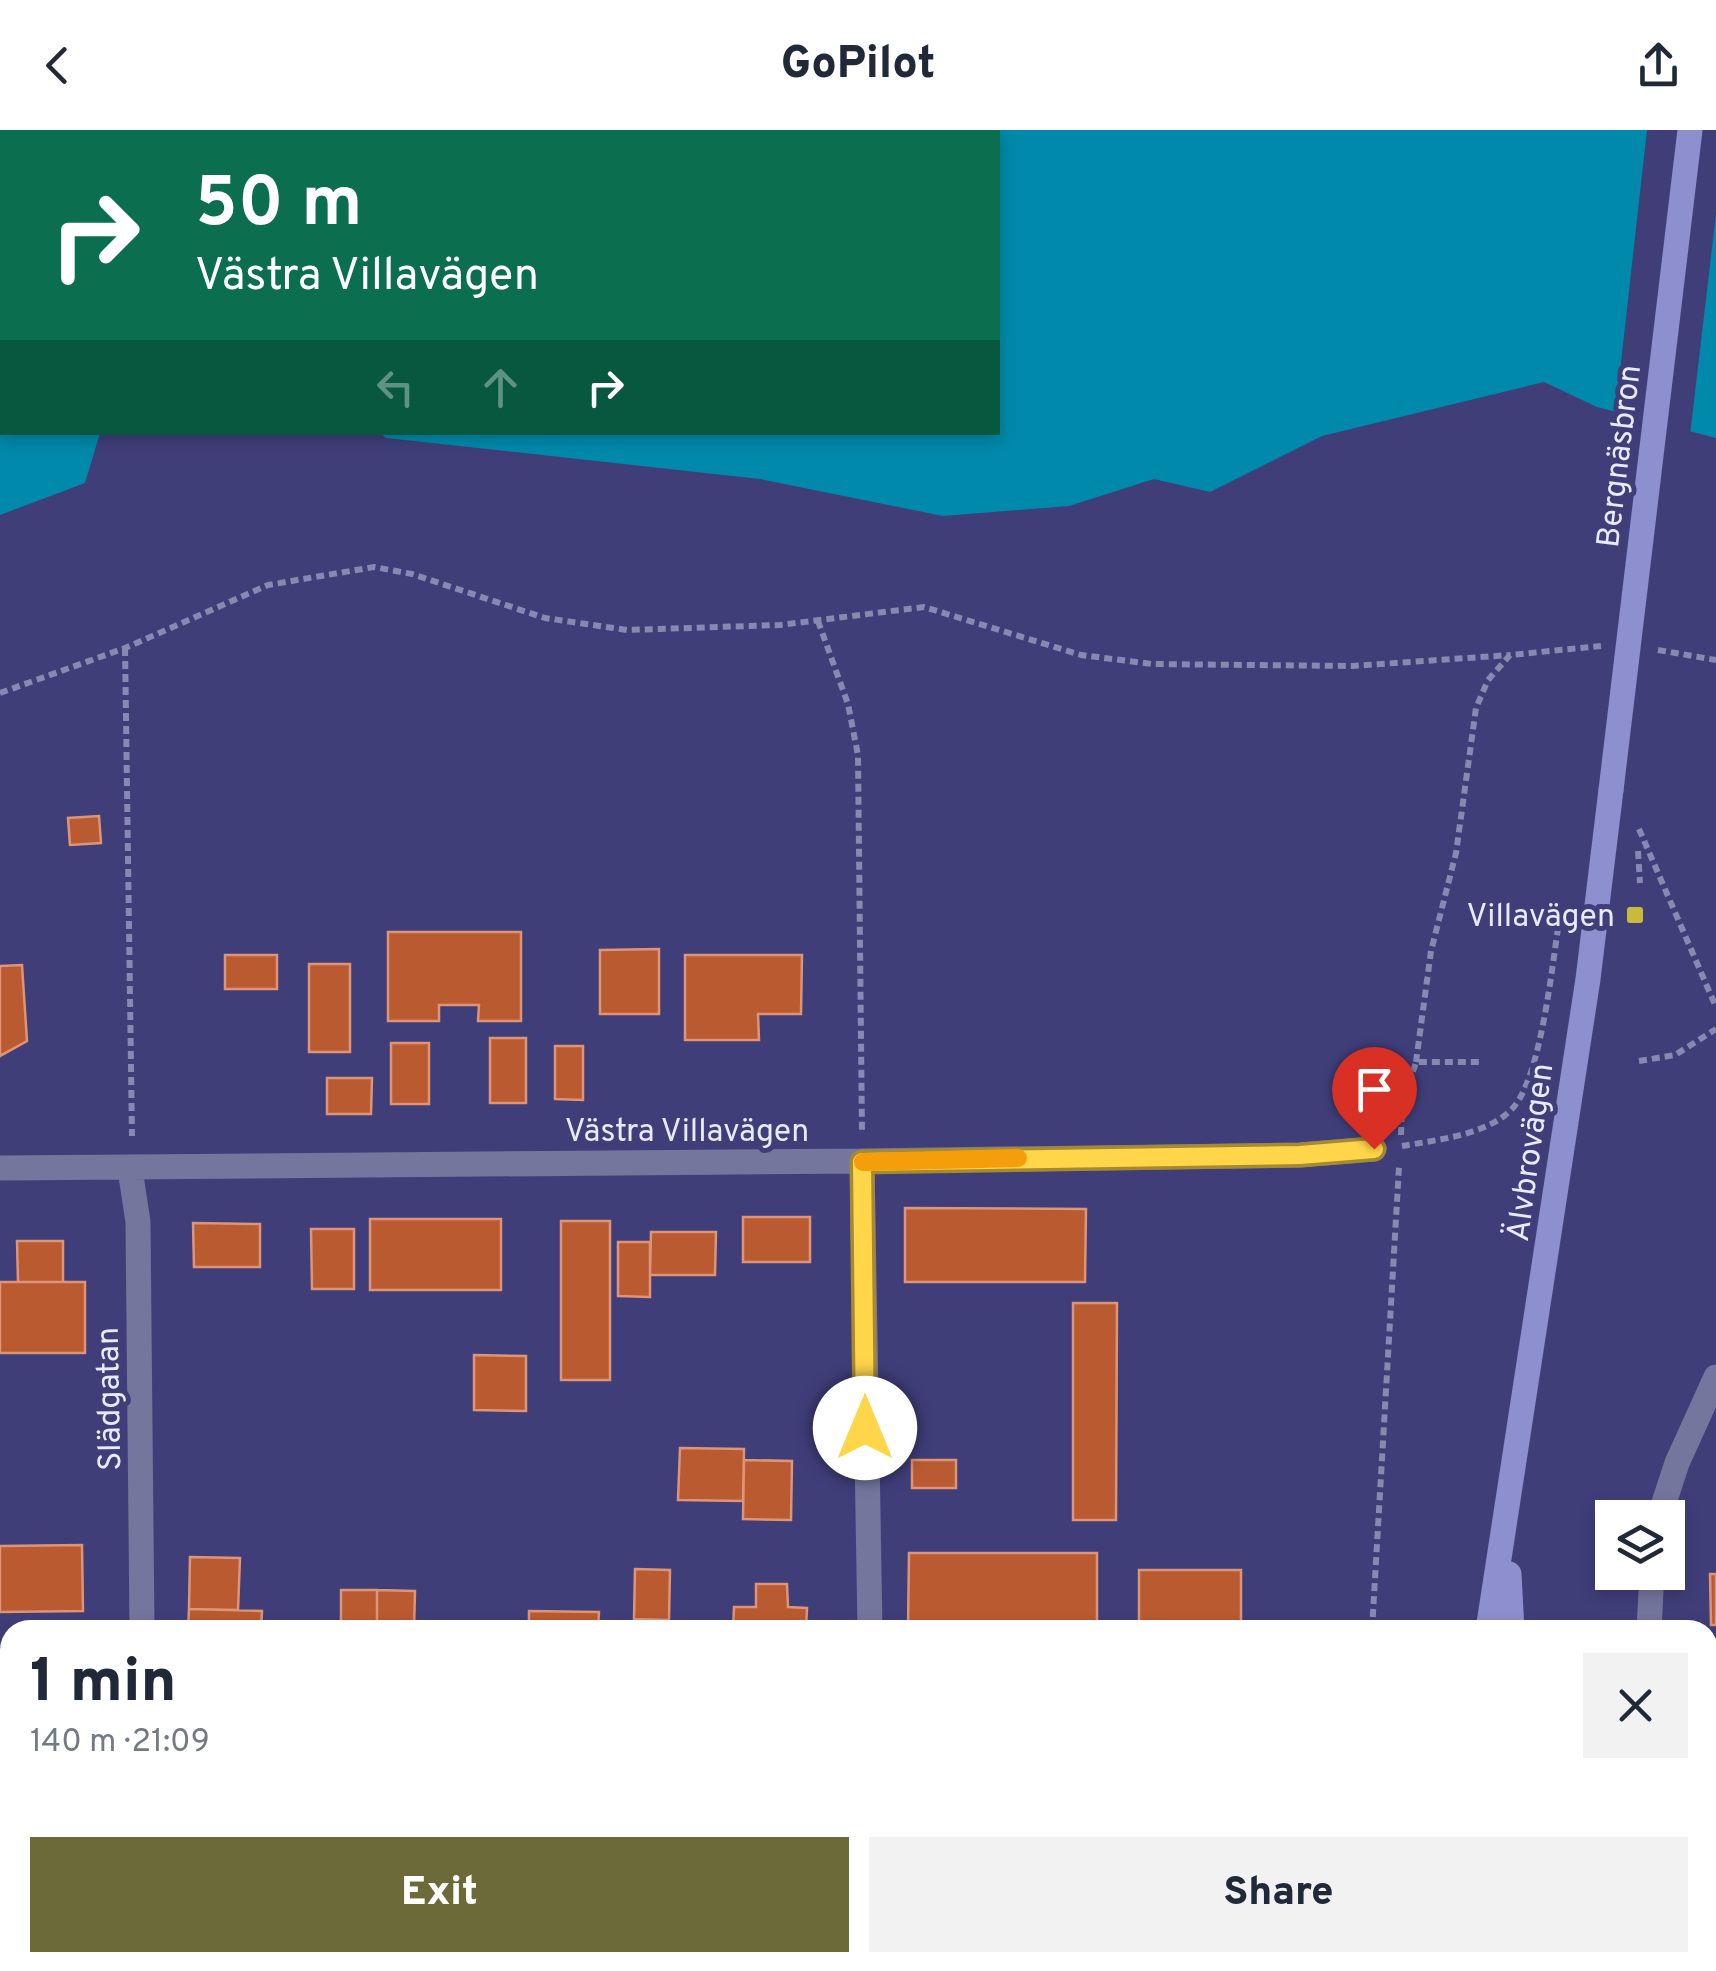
<!DOCTYPE html>
<meta charset="utf-8">
<style>
body{margin:0;font-family:Overpass,sans-serif;background:#f2f2f3;color:#1f2937;height:100vh;display:flex;flex-direction:column;font-size:38px;white-space:nowrap}
*{box-sizing:border-box;margin:0}
p{font-size:32px;color:#747a83}
.icon{flex:none;width:55px;height:55px;fill:none;stroke:currentColor;stroke-width:2;stroke-linecap:round;stroke-linejoin:round}
.map{position:relative;flex:1;overflow:hidden}
.panel{position:absolute;left:0px;top:1490px;width:1718px;height:352px;display:flex;flex-direction:column;background:#fff;border-radius:30px 30px 0 0;box-shadow:0 5px 15px #0003}
.panel>*{flex:none}
.top-card{position:absolute;left:0px;top:0px;width:1000px;height:305px;box-shadow:0 5px 15px #0003;background:#0b6e4f;color:#fff;overflow:hidden}
.controls{position:absolute;left:1595px;top:1370px;display:grid;gap:20px}
.controls a{display:grid;place-items:center;width:90px;height:90px;border-radius:0px;background:#fff;box-shadow:0 5px 15px #0003;font-size:50px}
.pin{position:absolute;display:grid;place-items:center;width:85px;height:85px;color:#fff;margin:-102px -42px;border-radius:50% 50% 50% 0;rotate:-45deg;box-shadow:0 0 10px #0007}
.pin .icon{rotate:45deg}
.me{position:absolute;width:110px;margin:-55px;rotate:0deg;stroke-linejoin:round;filter:drop-shadow(0 0 8px #0008)}
.turn{display:flex;align-items:center;gap:35px;height:210px;padding:0 30px;font-size:45px}
.turn .icon{width:130px;height:130px;stroke-width:2.5}
.turn b{display:block;font-size:70px;line-height:85px}
.lanes{display:flex;align-items:center;height:95px;padding:0 30px;background:#0003;justify-content:center;gap:50px;direction:ltr}
.lanes .off{opacity:.35}
.round{display:grid;place-items:center;flex:none;width:105px;height:105px;border-radius:0px;background:#f2f2f3}
.headline{display:flex;align-items:center;justify-content:space-between;height:170px;padding:0 30px}
h1{font-size:60px;font-weight:800;line-height:75px}
.button{display:flex;gap:20px;margin-top:auto;padding:20px 30px}
.button a{flex:1;height:115px;border-radius:0px;background:#6c6a38;color:#fff;font-size:40px;font-weight:800;line-height:115px;text-align:center}
.button a+a{background:#f2f2f3;color:#1f2937}
header{display:flex;justify-content:space-between;align-items:center;height:130px;padding:0 30px;background:#fff;font-size:45px;font-weight:800}
.map>svg:first-child{display:block}
</style>
<header><svg class="icon" aria-label="back" viewBox="0 0 24 24"><path d="M15 5l-7 7 7 7"/></svg>GoPilot<svg class="icon" aria-label="share" viewBox="0 0 24 24"><path d="M12 15V3M7 8l5-5 5 5M5 13v7h14v-7"/></svg></header>
<div class="map">
<svg width="1716" height="1841" viewBox="0 0 1716 1841">
<rect width="100%" height="100%" fill="#3f3e79"/>
<path fill="#686124" d="M892 1833H1408L1406 1841H892Z"/>
<path fill="#83781b" d="M934 1832 1048 1839 1050 1832 1370 1833 1368 1841H918Z"/>
<path fill="#0089aa" d="M0 0H1716V308L1597 277 1544 252 1322 306 1210 362 1154 349 1069 376 943 386 760 349 386 308 380 303 998 302V2H2V302L100 303 85 353 0 385Z"/>
<path fill="#3f3e79" d="M1647 0H1716V84L1690 305 1615 286Z"/>
<path fill="#ba5a31" stroke="#dd9477" stroke-width="2.5" d="M99 686 101 713 70 715 68 688Z
M388 802H521V891H478L479 875H439V891H388Z
M659 819V884H600V820Z
M225 825H277V859H225Z
M685 825H802L801 884H758L759 910H685Z
M309 834H350V922H309Z
M22 835 27 911 0 926V836Z
M490 908H526V973H490Z
M391 913H429V974H391Z
M555 916H583V970L555 969Z
M327 948H372L371 984H327Z
M905 1078 1086 1079 1085 1152H905Z
M743 1087H810V1132H743Z
M370 1089H501V1160H370Z
M561 1091H610V1250H561Z
M193 1093 260 1094V1137H194Z
M311 1099H354V1159H312Z
M651 1102H716L715 1145H650Z
M17 1111H63V1152H18Z
M618 1112H650V1167L618 1166Z
M0 1152H85V1223H0Z
M1073 1173H1117L1116 1390H1073Z
M474 1225 526 1226V1281L474 1280Z
M680 1318 744 1319 743 1371 678 1370Z
M744 1330 792 1331 791 1390 743 1389Z
M912 1330H956V1358H912Z
M82 1415 83 1481 0 1482V1416Z
M909 1423H1097V1500H908Z
M190 1427 240 1428 238 1480 189 1479Z
M635 1439 670 1440 669 1490 634 1489Z
M1139 1440H1241V1500H1139Z
M1710 1444H1716V1495H1711Z
M756 1454H787L788 1477 807 1478 806 1500H733L734 1477H756Z
M341 1460H377V1500H341Z
M377 1460 415 1461 414 1500H377Z
M189 1479 262 1481 261 1500H188Z
M529 1481 599 1482 598 1500H529Z
M1708 1599H1716V1669H1708Z
M1708 1752H1716V1804H1708Z
M0 1795H10V1828H0Z"/>
<g fill="none" stroke-linecap="round" stroke-linejoin="round">
<path stroke="#8888b0" stroke-width="6" stroke-dasharray="8 5" stroke-linecap="butt" d="M818 491 848 574 858 625 862 1003
M125 518 132 1006
M1658 520 1716 530
M0 563 125 518 268 455 374 437 412 444 545 488 627 500 780 495 924 477 1081 525 1152 534 1352 536 1510 525
M1639 699 1716 877
M1638 721 1640 753
M1639 931 1675 925 1716 899
M1416 932 1431 821 1456 723 1476 578 1488 550 1510 525 1601 516
M1401 1005 1402 977 1416 932H1482
M1402 1016C1436 1010 1487 1005 1512 979 1541 949 1552 835 1559 792
M1372 1500 1399 1037
M1212 1841 1215 1832"/>
<path stroke="#74769e" stroke-width="25" d="M862 1031 870 1500
M0 1038 862 1031 1300 1025 1374 1019
M130 1039 138 1092 142 1500
M1659 1388 1677 1333 1716 1247
M1649 1500 1652 1442
M1708 1545H1716
M0 1570 10 1569
M875 1832V1841
M1635 1841 1636 1832"/>
<path stroke="#8d8fce" stroke-width="25" d="M1509 1444 1512 1500
M1488 1500 1588 849 1611 660
M1421 1841 1423 1832
M1481 1841 1482 1832"/>
<path stroke="#8d8fce" stroke-width="25" d="M1611 660 1690 0"/>
</g>
<g fill="none" stroke-linecap="round" stroke-linejoin="round">
<g stroke="#a68a30" stroke-width="25">
<path id="route" d="M865 1298 862 1032 1300 1025 1374 1019"/>
</g>
<use href="#route" stroke="#ffd54a" stroke-width="18"/>
<path stroke="#f59e0b" stroke-width="18" d="M863 1032 1018 1028"/>
</g>
<rect fill="#caba3a" stroke="#3f3e79" stroke-width="4" x="1625" y="775" width="20" height="20" rx="5"/>
<g text-anchor="middle" stroke-width="10" stroke-linejoin="round" paint-order="stroke">
<g font-size="32" fill="#e9eaf9" stroke="#3f3e79">
<text transform="translate(1618 326) rotate(-83)" y="11">Bergnäsbron</text>
<text x="687" y="1011">Västra Villavägen</text>
<text transform="translate(1529 1022) rotate(-82)" y="11">Älvbrovägen</text>
<text transform="translate(108 1269) rotate(-91)" y="11">Slädgatan</text>
</g>
<g font-size="32" fill="#e9eaf9" stroke="#3f3e79" text-anchor="end">
<text x="1615" y="796">Villavägen</text>
</g>
</g>
</svg>
<div class="controls">
<a><svg class="icon" aria-label="layers" viewBox="0 0 24 24"><path d="M12 4l9 5-9 5-9-5zM3 14l9 5 9-5"/></svg></a>
</div>
<div class="pin" style="left:1374px;top:1019px;background:#d93025"><svg class="icon" aria-label="arrive" viewBox="0 0 24 24"><path d="M6 21V4h12l-3 4 3 4H6"/></svg></div>
<svg class="me" style="left:865px;top:1298px" viewBox="-20 -20 40 40"><circle r="19" fill="#fff"/><path d="M0-13L10 11 0 6-10 11z" fill="#ffd54a"/></svg>
<div class="top-card">
<div class="turn"><svg class="icon" aria-label="right" viewBox="0 0 24 24"><path d="M7 20v-9h11M14 6l5 5-5 5"/></svg><div><b>50 m</b>Västra Villavägen</div></div>
<div class="lanes"><svg class="icon off" aria-label="left" viewBox="0 0 24 24"><path d="M17 20v-9H6M10 6l-5 5 5 5"/></svg><svg class="icon off" aria-label="ahead" viewBox="0 0 24 24"><path d="M12 20V5M6 11l6-6 6 6"/></svg><svg class="icon" aria-label="right" viewBox="0 0 24 24"><path d="M7 20v-9h11M14 6l5 5-5 5"/></svg></div>
</div>
<section class="panel">
<div class="headline"><div><h1>1 min</h1><p>140 m · 21:09</p></div><a class="round"><svg class="icon" aria-label="close" viewBox="0 0 24 24"><path d="M6 6l12 12M18 6L6 18"/></svg></a></div>
<div class="button"><a>Exit</a><a>Share</a></div>
</section>
</div>
